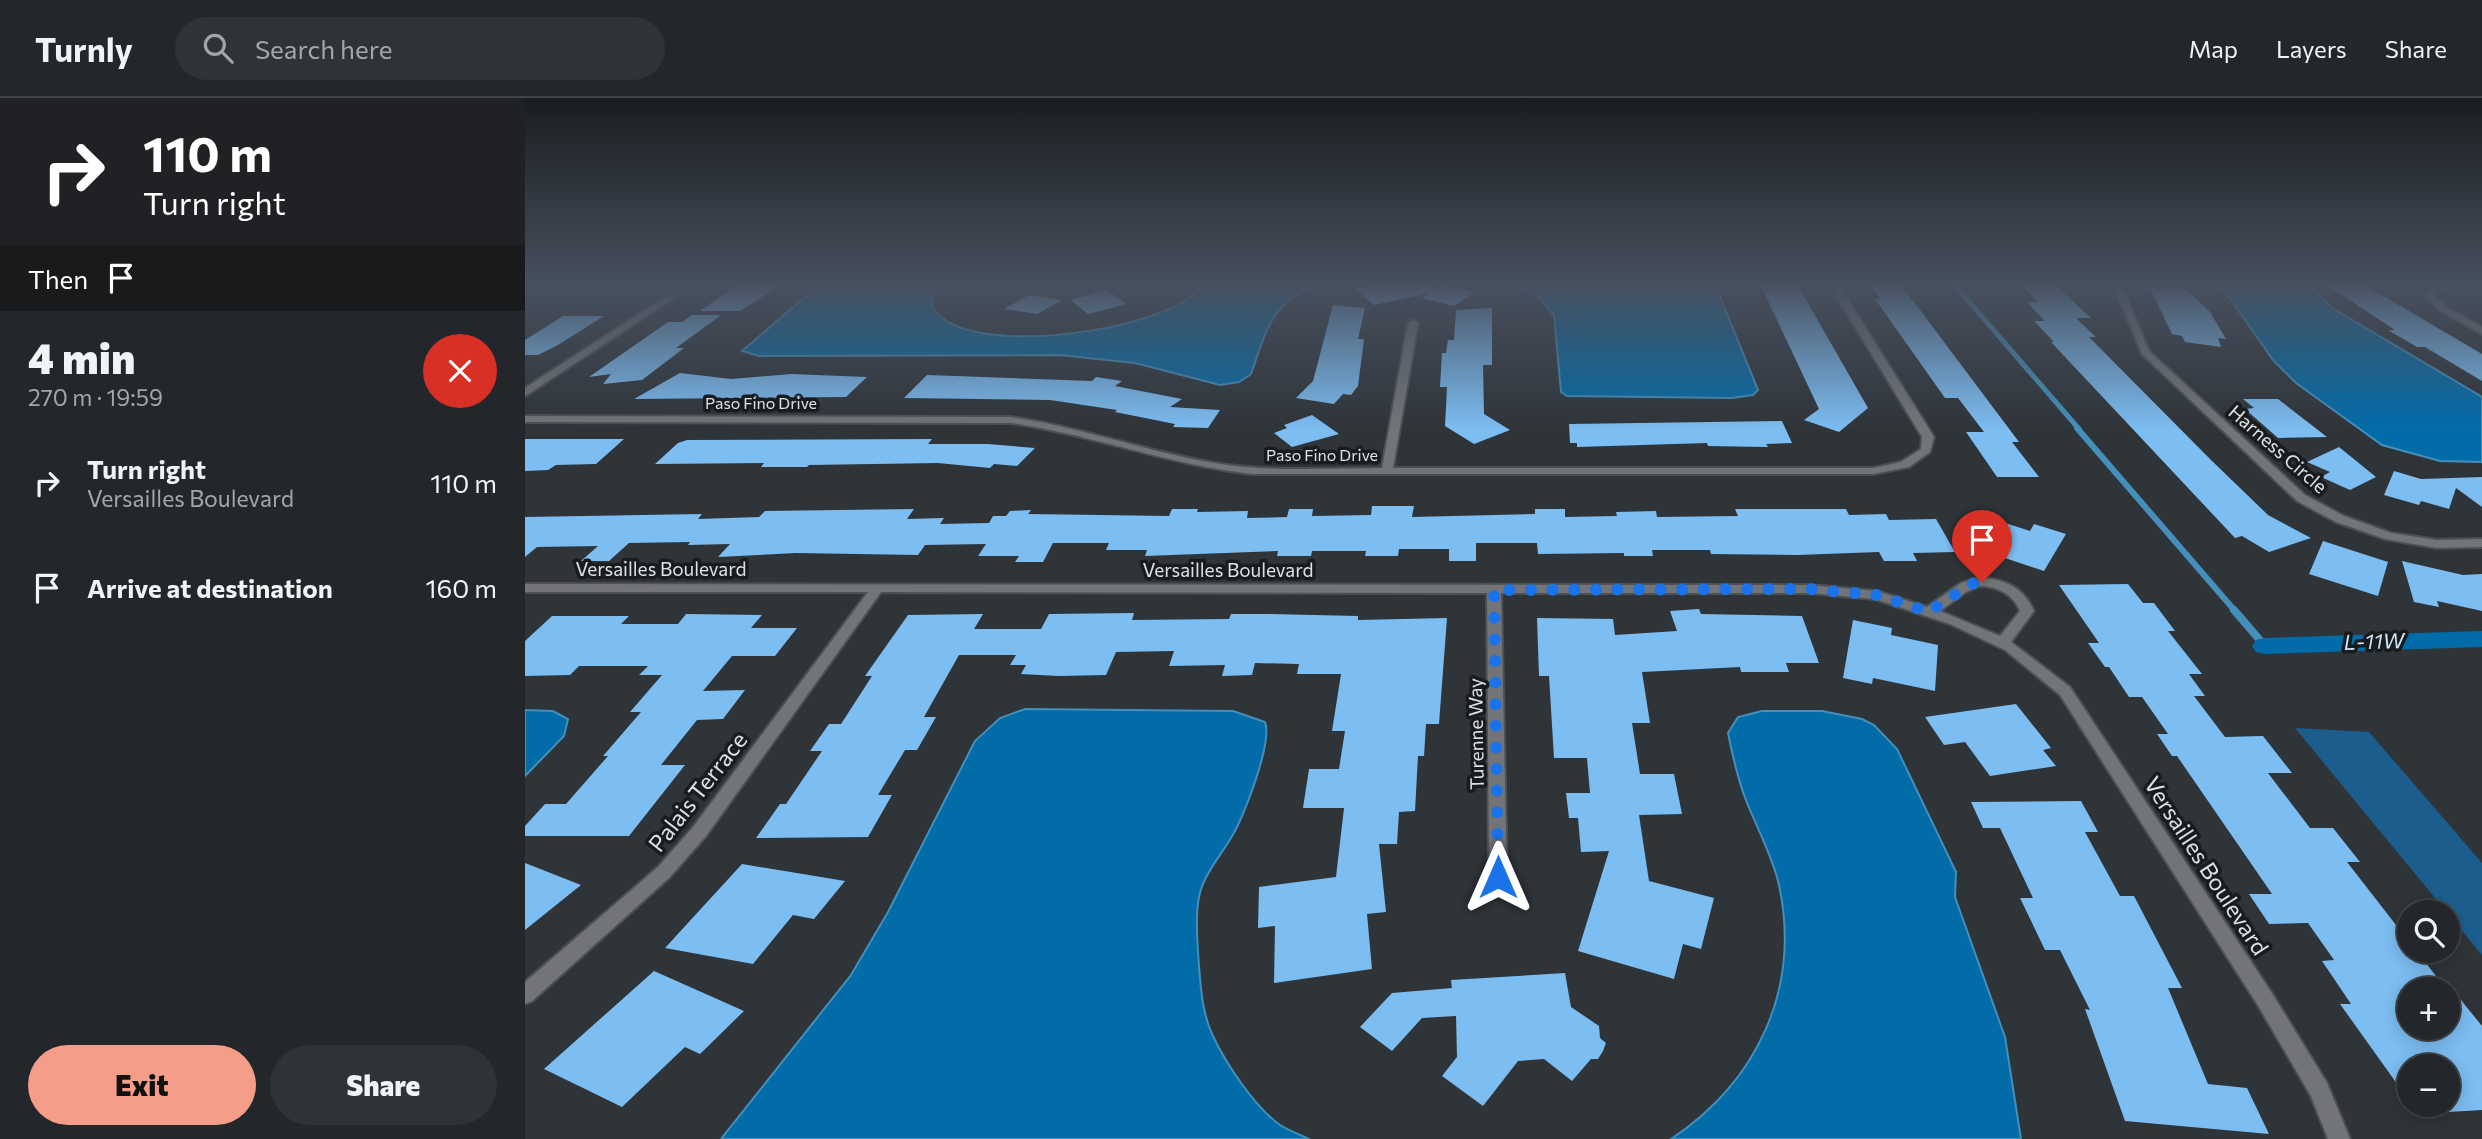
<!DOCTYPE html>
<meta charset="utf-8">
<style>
body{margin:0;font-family:Commissioner,sans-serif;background:#2f3337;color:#f1f3f6;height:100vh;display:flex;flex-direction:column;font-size:26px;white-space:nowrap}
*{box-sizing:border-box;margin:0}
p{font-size:23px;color:#a3a5a9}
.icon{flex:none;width:38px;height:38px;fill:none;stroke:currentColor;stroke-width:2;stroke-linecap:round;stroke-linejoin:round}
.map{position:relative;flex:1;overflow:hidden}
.drawer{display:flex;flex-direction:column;background:#23272b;width:525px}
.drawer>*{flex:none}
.banner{background:#202124;color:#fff;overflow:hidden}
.tools{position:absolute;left:1872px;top:802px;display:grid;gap:14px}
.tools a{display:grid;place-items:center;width:63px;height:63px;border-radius:50%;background:#23272b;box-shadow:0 4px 18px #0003,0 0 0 2px #404447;font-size:35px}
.pin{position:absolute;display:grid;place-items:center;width:60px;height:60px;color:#fff;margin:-72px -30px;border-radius:50% 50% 50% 0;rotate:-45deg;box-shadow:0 0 7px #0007}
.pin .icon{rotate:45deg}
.me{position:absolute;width:77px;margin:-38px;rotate:0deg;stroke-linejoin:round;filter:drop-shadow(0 0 5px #0008)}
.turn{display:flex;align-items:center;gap:24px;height:147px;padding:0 28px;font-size:32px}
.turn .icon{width:91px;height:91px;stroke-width:2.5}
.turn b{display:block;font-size:49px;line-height:60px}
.then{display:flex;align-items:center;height:66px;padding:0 28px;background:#0003;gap:14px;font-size:26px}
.round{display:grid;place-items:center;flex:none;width:74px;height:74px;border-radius:37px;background:#2f3337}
.summary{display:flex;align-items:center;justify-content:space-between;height:119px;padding:0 28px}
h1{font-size:42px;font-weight:800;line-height:52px}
.cta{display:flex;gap:14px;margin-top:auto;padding:14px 28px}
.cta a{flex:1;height:80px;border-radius:42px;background:#f49e89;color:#111;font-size:28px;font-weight:800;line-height:80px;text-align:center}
.cta a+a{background:#2f3337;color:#f1f3f6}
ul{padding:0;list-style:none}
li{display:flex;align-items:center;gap:21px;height:105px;padding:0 28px}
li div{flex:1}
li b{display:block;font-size:26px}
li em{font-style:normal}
header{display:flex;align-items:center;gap:42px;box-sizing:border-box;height:98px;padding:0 35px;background:#23272b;border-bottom:2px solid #404447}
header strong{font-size:33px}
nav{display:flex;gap:38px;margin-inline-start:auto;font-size:24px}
.search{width:490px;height:63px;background:#2f3337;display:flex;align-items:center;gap:18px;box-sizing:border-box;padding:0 24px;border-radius:38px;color:#a3a5a9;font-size:26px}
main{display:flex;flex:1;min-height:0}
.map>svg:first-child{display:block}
</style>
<header>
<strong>Turnly</strong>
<div class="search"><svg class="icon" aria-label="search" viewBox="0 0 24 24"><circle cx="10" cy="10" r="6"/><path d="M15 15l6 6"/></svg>Search here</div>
<nav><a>Map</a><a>Layers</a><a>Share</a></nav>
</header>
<main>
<section class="drawer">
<div class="banner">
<div class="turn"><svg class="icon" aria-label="right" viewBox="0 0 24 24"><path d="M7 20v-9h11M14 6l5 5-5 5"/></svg><div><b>110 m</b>Turn right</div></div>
<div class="then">Then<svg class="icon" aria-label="arrive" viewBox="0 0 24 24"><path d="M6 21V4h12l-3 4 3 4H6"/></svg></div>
</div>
<div class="summary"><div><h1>4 min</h1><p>270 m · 19:59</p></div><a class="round" style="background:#d93025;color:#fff"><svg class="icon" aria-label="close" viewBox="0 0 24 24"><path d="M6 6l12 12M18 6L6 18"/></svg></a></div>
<ul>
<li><svg class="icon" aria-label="right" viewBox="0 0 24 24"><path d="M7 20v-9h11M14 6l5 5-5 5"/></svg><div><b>Turn right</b><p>Versailles Boulevard</p></div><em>110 m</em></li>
<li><svg class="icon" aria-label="arrive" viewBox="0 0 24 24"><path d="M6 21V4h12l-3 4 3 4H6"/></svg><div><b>Arrive at destination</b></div><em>160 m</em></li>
</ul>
<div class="cta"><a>Exit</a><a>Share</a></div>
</section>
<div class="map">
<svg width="1957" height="1041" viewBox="0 0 1957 1041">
<rect width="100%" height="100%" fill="#2f3439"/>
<path fill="#1b5e8d" d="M1770 630 1844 634 1957 765V857Z"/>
<path fill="#026ca9" stroke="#448fbb" stroke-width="2" d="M295 186H416L408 196 407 206C428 265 650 234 678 186H794C745 205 742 231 726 276L714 284 695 287 610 265 534 257 234 258 217 253Z
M989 186H1190L1233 292 1228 297 1207 300 1042 298 1036 294 1029 217 1010 195Z
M1684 186H1783L1809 211 1957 299V364L1915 363 1857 347 1771 285 1748 262 1704 199Z
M500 611 708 613 740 624C748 643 718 722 706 740 696 757 682 772 676 791 670 811 672 833 673 854 675 880 676 914 688 938 701 966 730 1009 755 1027 764 1033 775 1036 784 1041H196L326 877 363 814 450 643 475 620Z
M0 612 28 613 43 621 39 638 0 678Z
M1237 613H1297L1337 621 1349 627 1372 651 1431 774 1430 799 1480 939 1496 1041H1146C1233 983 1276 890 1254 787 1247 756 1230 727 1219 697 1212 677 1207 655 1203 635L1213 619Z"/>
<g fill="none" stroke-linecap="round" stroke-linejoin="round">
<path stroke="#448fbb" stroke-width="5" d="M1429 186 1554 331"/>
<path stroke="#448fbb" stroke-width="6" d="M1552 330 1711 514"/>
<path stroke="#448fbb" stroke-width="8" d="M1709 512 1740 548"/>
<path fill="#026ca9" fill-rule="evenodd" d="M1957 533V549L1740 556 1731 554 1727 548 1731 542 1740 540Z"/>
</g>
<path fill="#7cbdf2" d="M213 186H257L215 213H175Z
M852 186H907V193L918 187 950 194 929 208 897 200 904 195 849 207 830 191Z
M1235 186H1272L1343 310 1314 334 1279 322 1294 311Z
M1345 186H1374L1386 200 1494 344H1487L1514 379H1472L1441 334H1459L1433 300H1420L1350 201H1355Z
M1800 186H1838L1957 256V283L1900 249H1892L1863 232H1870Z
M1496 187H1531L1566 220H1551L1571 239H1564L1686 362 1743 417 1786 440 1744 454 1717 438 1710 440 1526 244H1529L1509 223H1520L1502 204H1513Z
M1625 190 1661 191 1685 214 1701 241 1693 240 1696 249 1660 244 1657 238 1647 236Z
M582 192 601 206 563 216 545 202Z
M504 197 537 202 512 216 479 211Z
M808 207 840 210 833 241H839L833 288 826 297 818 296 809 306 771 300 788 283Z
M967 210V267H958L959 316 985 332 949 346 920 328 922 289H915L917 255H921L923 242H929L931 212Z
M167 217H196L151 250H159L117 282 78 286 86 276 64 279 143 224H157Z
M38 218H79L33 247 13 257H0V242Z
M155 275 206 281 266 276 342 279 321 299 109 301Z
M402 277 567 283 571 279 597 283 590 288 657 301 645 309 695 312 683 330 648 329 650 326 590 314 592 312 525 302 379 300Z
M1718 301H1753L1802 339 1753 340 1720 311 1729 310Z
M787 317 814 336 767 349 749 335 762 330 759 327Z
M1257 323 1267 345 1241 346 1243 349 1183 348 1182 345 1052 349V345H1045L1044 326Z
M0 341H99L71 366 31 367 23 372 0 373Z
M407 341 403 346H463L510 350 492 368 469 366 465 370 413 365 284 367 282 369H236L239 365 130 366 153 345 162 342Z
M1814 349 1851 379 1825 392 1796 379 1805 374 1782 364Z
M1869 373 1896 381 1957 379V409L1931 390 1924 411 1896 403 1894 407 1859 397Z
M847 408H889L887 419 1010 416V411H1040V419L1092 418 1091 414 1131 413 1132 419 1213 418 1210 411H1321L1324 417 1361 416 1364 422 1411 421 1430 454 1388 455 1392 463H1359L1354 454 1272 457 1186 456 1185 452H1127L1128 458H1099V455L1013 456 1012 445H951V463H924V451H874L873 458H840L841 453H787L786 458H752L753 453 620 458 622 452H581L584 445H528L518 464H490L494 458H453L461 446 400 447 393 457 271 455 193 459 205 446 163 447 165 444 104 445 84 463H56L73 448 12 449 0 459V419L177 416 173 421 234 419 240 413 389 411 382 421 419 420 415 426 464 425 468 418H481L485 413 506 412 503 416 644 418 647 411H673L672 414 723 413 722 420 762 419 764 411H788L787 418 846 417Z
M1465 420 1505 433 1509 426 1541 436 1519 473 1462 454H1441Z
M1798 443 1863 464 1853 498 1784 476Z
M1877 463 1938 477 1957 476V513L1912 503 1914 509 1889 504Z
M1603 486 1618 505H1629L1650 533H1643L1677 576H1664L1680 598H1669L1700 639 1738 638 1767 675H1743L1785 730H1808L1835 764H1822L1885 845V852H1891L1917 886 1885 887V929H1923V886L1957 928V1012L1923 1014V968H1885V1004L1815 906H1826L1797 863 1809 862 1783 825 1744 826 1724 796H1747L1652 658H1647L1632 636H1643L1617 599H1604L1584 569H1580L1563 545H1574L1534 487Z
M1174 511 1176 516 1277 518 1294 565H1261L1264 574H1216L1215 569 1117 574 1125 625H1107L1115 676H1149L1157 716 1114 717 1124 783 1189 800 1176 851 1158 846 1149 881 1053 853 1084 753 1056 754 1053 720H1044L1041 695H1065L1062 660H1029L1024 578H1014L1012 520 1088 521 1090 537 1152 533 1145 513Z
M609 515 607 522 704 521 706 516H743L833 518V522L922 520 914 626H901L899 658H893L890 713 874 714 872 746H854L861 814 842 816 847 871 749 885 750 828 733 830 734 789 811 779 819 710H778L784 671H814L820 633H807L816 576H772L774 566 730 565 727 577 697 578 700 567 644 568 649 553 591 554 581 577 533 578 496 576 501 567H485L491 557H434L399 619H411L392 652H380L353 697H367L343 739 231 740 255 706H261L297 653H285L304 626H316L347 578H340L383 517 458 516 449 531H516L524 516Z
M161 516 237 517 226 530H272L250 558H207L178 593 220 592 198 621 172 622 136 667H160L104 738H0V728L20 706H41L83 658H78L116 614H105L137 577H114L123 568H54L45 577 0 578V543L27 518H104L96 526H153Z
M1328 522 1367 530 1366 537 1413 547 1410 593 1348 580 1347 586 1318 580Z
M1491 606 1526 650 1518 652 1531 668 1465 678 1440 644 1419 647 1400 619Z
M1556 703 1573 734H1560L1595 798H1609L1657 890H1643L1683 986 1722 990 1744 1036 1600 1023 1560 911 1565 912 1535 852H1520L1495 800H1508L1475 730H1458L1446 704Z
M0 765 56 787 0 832Z
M217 766 320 783 289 821 268 817 228 866 140 850Z
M129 873 219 913 175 956 160 949 97 1009 19 971Z
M1040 875 1046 909 1074 928 1075 940 1081 945 1078 953 1073 961H1066L1047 983 1019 961 993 963 958 1008 917 978 932 959 931 918 897 920 867 953 835 929 867 895 927 890 926 882Z"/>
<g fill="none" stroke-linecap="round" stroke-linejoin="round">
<g stroke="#4b5054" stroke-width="4">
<path id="street" d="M1304 186H1313L1409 339 1405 354 1384 369 1348 376H727C645 367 568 337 486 325L0 324V318L486 319C557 329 625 355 696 366 748 374 804 370 857 370L883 225 888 222 893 225 868 370H1348L1376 364 1396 351 1397 339Z
M1584 186H1593L1600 196 1624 253 1780 397 1819 418 1866 435 1912 442 1957 441V449L1912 450 1860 441 1811 424 1772 403 1617 256 1592 196Z
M1939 186 1914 191 1909 198 1920 208 1957 229V236L1914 212 1900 198 1908 187Z
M142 198 149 200 0 298V290Z
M1454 480C1479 480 1499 490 1509 513L1486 544 1545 589 1748 897 1802 985 1825 1041H1803L1786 998 1734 909 1535 597 1480 552 1425 526 1350 501 1284 495H976L982 779 979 784 973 786 967 784 964 779 962 495 356 494 181 738 145 779 7 903 0 906V884L133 769 169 728 343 494H0V486L1284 487 1352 493 1402 509 1436 485ZM1454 488C1472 488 1488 496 1495 513L1475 538 1415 513 1441 494Z"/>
</g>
<use href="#street" fill="#727477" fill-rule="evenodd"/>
</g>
<linearGradient id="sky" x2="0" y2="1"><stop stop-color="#1a1d1f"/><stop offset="0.56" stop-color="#47505f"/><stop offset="1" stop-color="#47505f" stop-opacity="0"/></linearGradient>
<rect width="1957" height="332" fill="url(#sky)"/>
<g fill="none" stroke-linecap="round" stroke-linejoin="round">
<path stroke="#1a73e8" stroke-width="12" stroke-dasharray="0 21.6" d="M973 779 969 492 1284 491 1352 497 1404 514 1446 486 1457 484"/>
</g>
<g text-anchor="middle" stroke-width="7" stroke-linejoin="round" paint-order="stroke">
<g font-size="16" fill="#dee1e4" stroke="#191c1e">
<text x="236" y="311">Paso Fino Drive</text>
<text x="797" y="363">Paso Fino Drive</text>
</g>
<g font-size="19" fill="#dee1e4" stroke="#191c1e">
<text transform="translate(1753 351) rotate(41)" y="7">Harness Circle</text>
<text x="136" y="478">Versailles Boulevard</text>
<text x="703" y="479">Versailles Boulevard</text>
<text transform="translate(951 636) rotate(-91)" y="7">Turenne Way</text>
</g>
<g font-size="21" font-style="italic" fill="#d0e4f5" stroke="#191c1e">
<text transform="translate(1849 544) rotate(-2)" y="7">L-11W</text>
</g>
<g font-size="23" fill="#dee1e4" stroke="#191c1e">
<text transform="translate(173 694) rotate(-52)" y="8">Palais Terrace</text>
<text transform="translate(1681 768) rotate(57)" y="8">Versailles Boulevard</text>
</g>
</g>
</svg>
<div class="tools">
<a><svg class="icon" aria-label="search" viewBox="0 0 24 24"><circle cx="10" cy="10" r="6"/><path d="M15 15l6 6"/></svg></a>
<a>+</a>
<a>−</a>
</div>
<div class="pin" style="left:1457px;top:484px;background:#d93025"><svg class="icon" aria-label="arrive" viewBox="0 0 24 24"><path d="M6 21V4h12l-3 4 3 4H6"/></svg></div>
<svg class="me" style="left:973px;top:779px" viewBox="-20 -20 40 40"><path d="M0-17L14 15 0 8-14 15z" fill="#1a73e8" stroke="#fff" stroke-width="4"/></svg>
</div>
</main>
